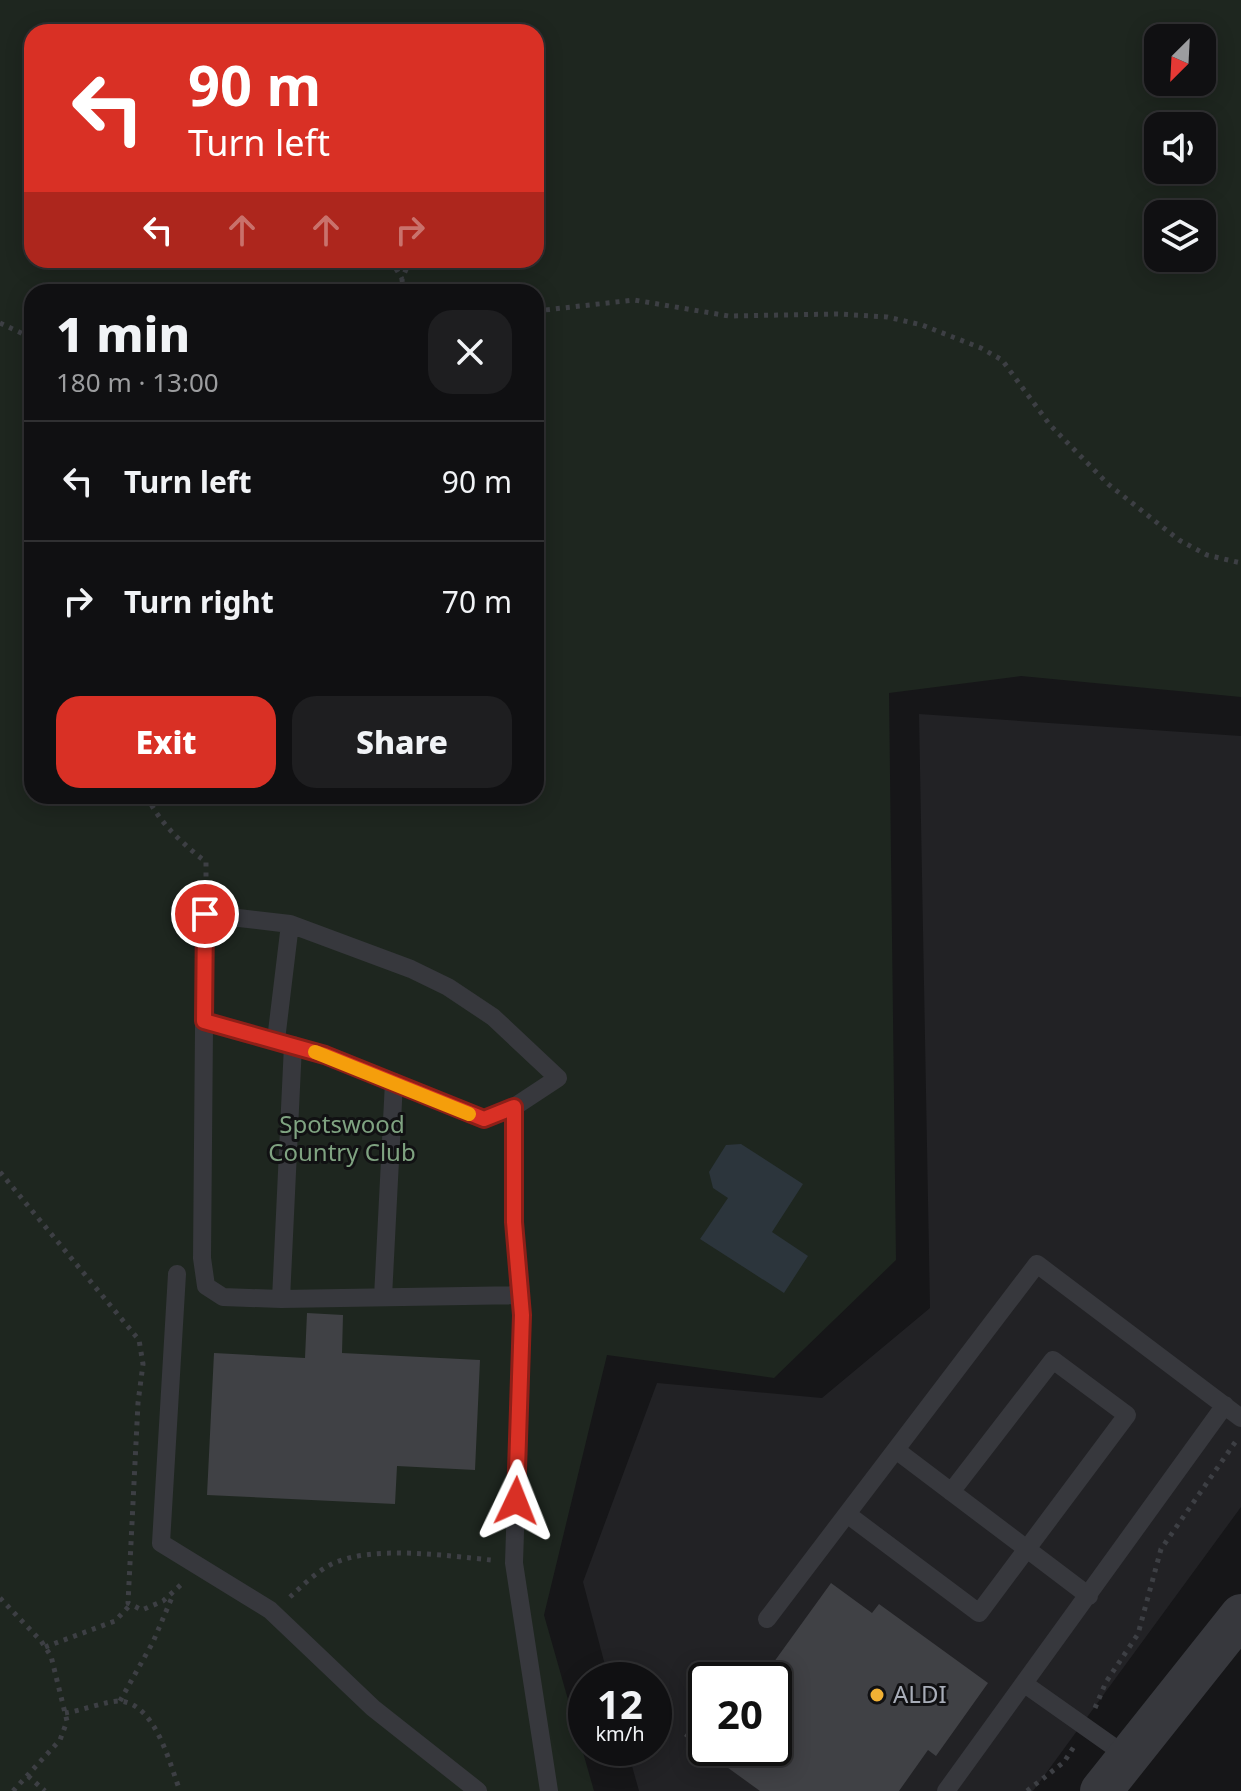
<!DOCTYPE html>
<meta charset="utf-8">
<style>
body{margin:0;font-family:"Noto Sans",sans-serif;background:#1e1e20;color:#f1f3f6;height:100vh;display:flex;flex-direction:column;font-size:30px;white-space:nowrap}
*{box-sizing:border-box;margin:0}
p{font-size:26px;color:#9c9d9f}
.icon{flex:none;width:44px;height:44px;fill:none;stroke:currentColor;stroke-width:2;stroke-linecap:round;stroke-linejoin:round}
.map{position:relative;flex:1;overflow:hidden}
.drawer{position:absolute;left:24px;top:284px;width:520px;height:520px;display:flex;flex-direction:column;background:#101012;border-radius:24px;box-shadow:0 4px 20px #0003,0 0 0 2px #303032}
.drawer>*{flex:none}
.top-card{position:absolute;left:24px;top:24px;width:520px;height:244px;border-radius:24px;box-shadow:0 4px 20px #0003,0 0 0 2px #303032;background:#d93025;color:#fff;overflow:hidden}
.needle{width:52px;rotate:204deg}
.controls{position:absolute;left:1144px;top:24px;display:grid;gap:16px}
.controls a{display:grid;place-items:center;width:72px;height:72px;border-radius:16px;background:#101012;box-shadow:0 4px 20px #0003,0 0 0 2px #303032;font-size:40px}
.speed{position:absolute;left:568px;top:1662px;display:flex;gap:16px;font-size:40px;font-weight:700;text-align:center}
.speed>*{display:grid;place-content:center;width:104px;height:104px;border-radius:50%;background:#101012;box-shadow:0 4px 20px #0003,0 0 0 2px #303032;line-height:1}
.speed small{font-size:20px;font-weight:400}
.speed .limit{border:4px solid #111;border-radius:12px;background:#fff;color:#111}
.pin{position:absolute;display:grid;place-items:center;width:68px;height:68px;color:#fff;margin:-34px;border:4px solid #fff;border-radius:50%;box-shadow:0 2px 8px #0007}
.me{position:absolute;width:88px;margin:-44px;rotate:2deg;stroke-linejoin:round;filter:drop-shadow(0 0 6px #0008)}
.turn{display:flex;align-items:center;gap:28px;height:168px;padding:0 32px;font-size:36px}
.turn .icon{width:104px;height:104px;stroke-width:2.5}
.turn b{display:block;font-size:56px;line-height:68px}
.lanes{display:flex;align-items:center;height:76px;padding:0 32px;background:#0003;justify-content:center;gap:40px;direction:ltr}
.lanes .off{opacity:.35}
.round{display:grid;place-items:center;flex:none;width:84px;height:84px;border-radius:24px;background:#1e1e20}
.summary{display:flex;align-items:center;justify-content:space-between;height:136px;padding:0 32px}
h1{font-size:48px;font-weight:800;line-height:60px}
.primary-button{display:flex;gap:16px;margin-top:auto;padding:16px 32px}
.primary-button a{flex:1;height:92px;border-radius:24px;background:#d93025;color:#fff;font-size:32px;font-weight:800;line-height:92px;text-align:center}
.primary-button a+a{background:#1e1e20;color:#f1f3f6}
ul{padding:0;list-style:none}
li{display:flex;align-items:center;gap:24px;height:120px;padding:0 32px;border-top:2px solid #303032}
li div{flex:1}
li b{display:block;font-size:30px}
li em{font-style:normal}
.map>svg:first-child{display:block}
</style>
<div class="map">
<svg width="1241" height="1791" viewBox="0 0 1241 1791">
<rect width="100%" height="100%" fill="#161618"/>
<path fill="#222225" fill-rule="evenodd" d="M919 714 1241 736V1507L1033 1791H639L627 1748H654V1680H609L583 1582 657 1383 822 1398 930 1308ZM706 1680H774V1748H706Z"/>
<path fill="#1e261f" fill-rule="evenodd" d="M0 0H1241V697L1021 676 889 693 896 1260 774 1378 607 1355 544 1615 594 1791H0ZM32 32H536V260H32ZM1158 38H1202V82H1158ZM1158 126H1202V170H1158ZM1158 214H1202V258H1158ZM32 292H536V796H32Z"/>
<path fill="#2c353c" d="M741 1144 803 1184 772 1232 808 1256 784 1293 700 1239 728 1198 713 1188 709 1172 726 1145Z"/>
<path fill="#404145" d="M307 1313 343 1315 342 1353 480 1360 475 1470 397 1466 395 1504 207 1495 214 1353 305 1358Z
M831 1583 872 1613 879 1604 988 1683 936 1756 928 1750 899 1791H760L684 1736 706 1706V1748H774V1680H761Z"/>
<g fill="none" stroke-linecap="round" stroke-linejoin="round">
<path stroke="#3d3f44" stroke-width="5" stroke-dasharray="4 6" stroke-linecap="butt" d="M391 260 402 279
M403 292 402 279 410 260
M536 311 634 300 729 316 838 314 887 317 922 325 981 348 1002 360 1050 425 1108 484 1179 540 1207 555 1241 563
M0 323 32 338
M147 796C159 823 183 844 206 862V891
M0 1172 139 1340 143 1364 138 1403 128 1603 142 1610 163 1601 184 1582
M290 1597C302 1586 315 1573 330 1565 370 1544 447 1556 491 1560
M0 1598 41 1641 51 1656 67 1721 60 1740 13 1791
M45 1647 115 1621 131 1604
M120 1701 153 1642 173 1595
M1095 1708 1106 1682 1138 1634 1161 1549 1236 1441
M65 1713C80 1711 106 1701 120 1701 156 1704 170 1765 180 1791
M28 1776 45 1791
M1027 1791 1064 1762 1075 1745"/>
<path stroke="#37383d" stroke-width="18" d="M204 1021 325 1055 484 1119 514 1107V1222L522 1315 514 1563 549 1791
M276 1040 290 924
M514 1107 558 1078 493 1017 448 987 411 969 290 924 205 914 202 1258 206 1286 223 1297 281 1299 521 1295
M177 1274 161 1543 270 1610 373 1708 478 1791
M383 1297 394 1082
M281 1299 293 1045
M896 1450 1089 1596
M847 1514 979 1613 1127 1415 1053 1360 951 1492
M767 1619 1037 1264 1241 1418
M1026 1685 1128 1757
M946 1791 1225 1405"/>
<path stroke="#37383d" stroke-width="42" d="M1101 1791 1241 1615"/>
</g>
<g fill="none" stroke-linecap="round" stroke-linejoin="round">
<g stroke="#8d1f18" stroke-width="20">
<path id="route" d="M205 914 204 1021 325 1055 484 1119 514 1107V1222L522 1315 516 1501"/>
</g>
<use href="#route" stroke="#d93025" stroke-width="14"/>
<path stroke="#f59e0b" stroke-width="14" d="M315 1052 469 1114"/>
</g>
<circle fill="#f2b134" stroke="#111113" stroke-width="3" cx="877" cy="1695" r="8"/>
<g text-anchor="middle" stroke-width="6" stroke-linejoin="round" paint-order="stroke">
<g font-size="24" fill="#7fa381" stroke="#111113">
<text x="342" y="1133">Spotswood<tspan x="342" dy="28">Country Club</tspan></text>
</g>
<g font-size="24" fill="#a8adb8" stroke="#111113" text-anchor="start">
<text x="893" y="1703">ALDI</text>
</g>
</g>
</svg>
<div class="controls">
<a><svg class="needle" viewBox="-14 -14 28 28"><path d="M0-13l5 13h-10z" fill="#e53935"/><path d="M0 13l5-13h-10z" fill="#9c9d9f"/></svg></a>
<a><svg class="icon" aria-label="sound" viewBox="0 0 24 24"><path d="M4 9h4l5-4v14l-5-4H4zM17 9q2 3 0 6"/></svg></a>
<a><svg class="icon" aria-label="layers" viewBox="0 0 24 24"><path d="M12 4l9 5-9 5-9-5zM3 14l9 5 9-5"/></svg></a>
</div>
<div class="speed"><div>12<small>km/h</small></div><div class="limit">20</div></div>
<div class="pin" style="left:205px;top:914px;background:#d93025"><svg class="icon" aria-label="arrive" viewBox="0 0 24 24"><path d="M6 21V4h12l-3 4 3 4H6"/></svg></div>
<svg class="me" style="left:516px;top:1501px" viewBox="-20 -20 40 40"><path d="M0-17L14 15 0 8-14 15z" fill="#d93025" stroke="#fff" stroke-width="4"/></svg>
<div class="top-card">
<div class="turn"><svg class="icon" aria-label="left" viewBox="0 0 24 24"><path d="M17 20v-9H6M10 6l-5 5 5 5"/></svg><div><b>90 m</b>Turn left</div></div>
<div class="lanes"><svg class="icon" aria-label="left" viewBox="0 0 24 24"><path d="M17 20v-9H6M10 6l-5 5 5 5"/></svg><svg class="icon off" aria-label="ahead" viewBox="0 0 24 24"><path d="M12 20V5M6 11l6-6 6 6"/></svg><svg class="icon off" aria-label="ahead" viewBox="0 0 24 24"><path d="M12 20V5M6 11l6-6 6 6"/></svg><svg class="icon off" aria-label="right" viewBox="0 0 24 24"><path d="M7 20v-9h11M14 6l5 5-5 5"/></svg></div>
</div>
<section class="drawer">
<div class="summary"><div><h1>1 min</h1><p>180 m · 13:00</p></div><a class="round"><svg class="icon" aria-label="close" viewBox="0 0 24 24"><path d="M6 6l12 12M18 6L6 18"/></svg></a></div>
<ul>
<li><svg class="icon" aria-label="left" viewBox="0 0 24 24"><path d="M17 20v-9H6M10 6l-5 5 5 5"/></svg><div><b>Turn left</b></div><em>90 m</em></li>
<li><svg class="icon" aria-label="right" viewBox="0 0 24 24"><path d="M7 20v-9h11M14 6l5 5-5 5"/></svg><div><b>Turn right</b></div><em>70 m</em></li>
</ul>
<div class="primary-button"><a>Exit</a><a>Share</a></div>
</section>
</div>
